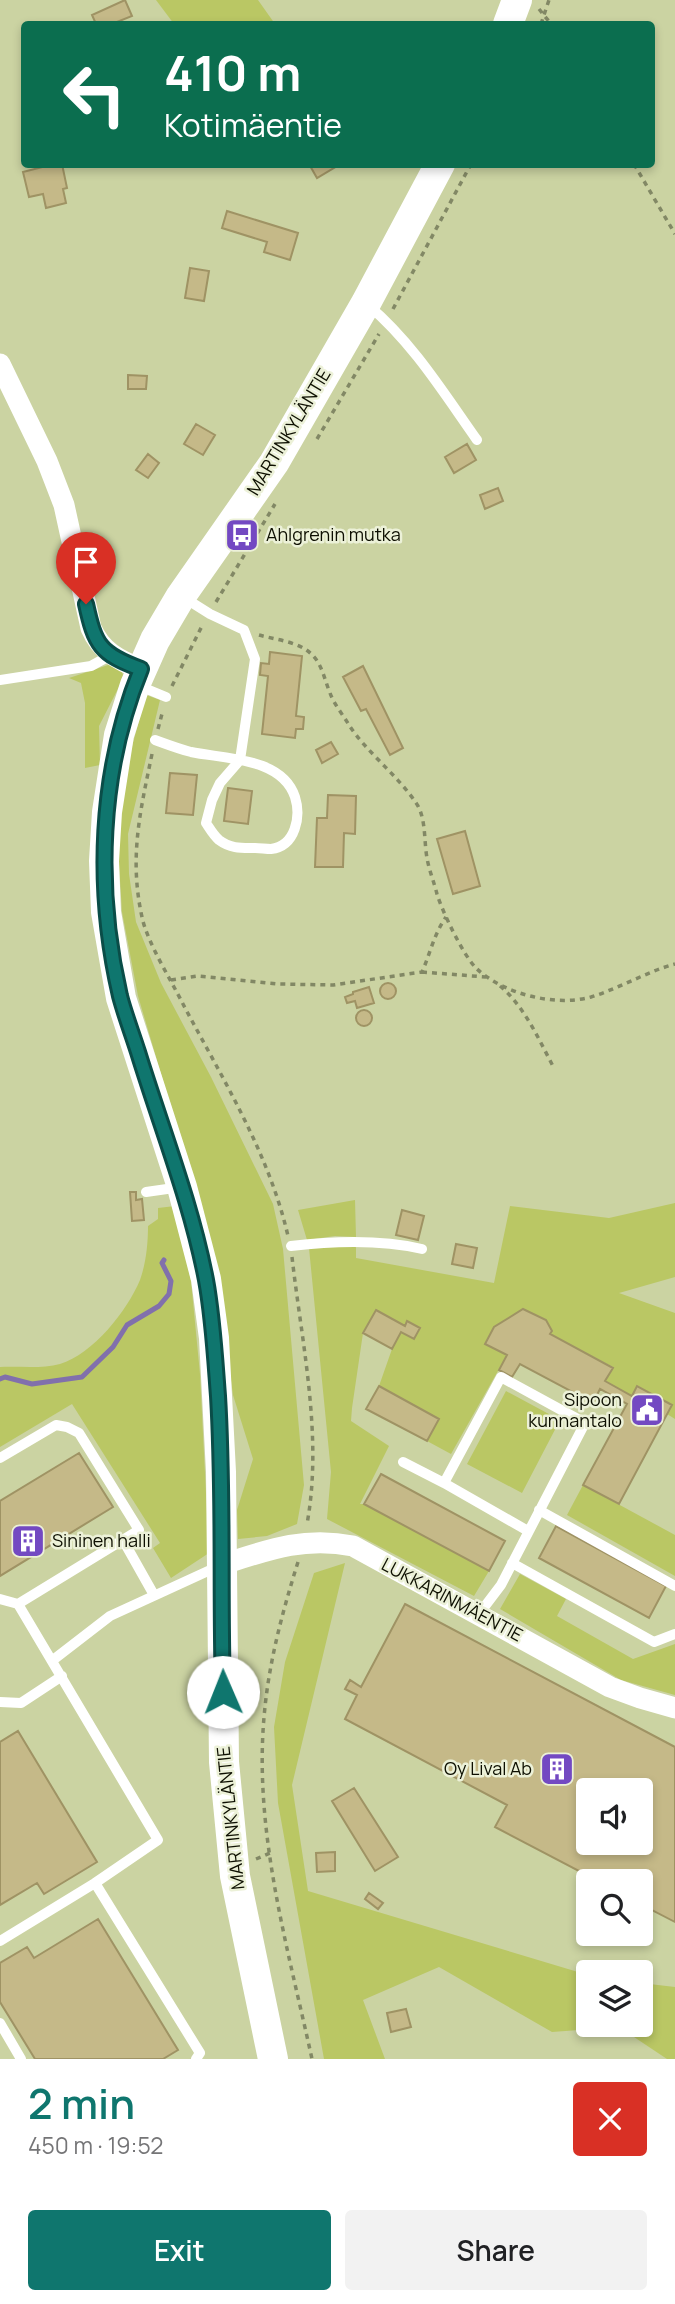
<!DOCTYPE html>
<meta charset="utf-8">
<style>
body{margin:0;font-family:Manrope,sans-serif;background:#f2f2f2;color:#202124;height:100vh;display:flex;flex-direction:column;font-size:26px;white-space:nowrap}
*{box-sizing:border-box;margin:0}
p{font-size:23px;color:#757577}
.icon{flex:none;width:38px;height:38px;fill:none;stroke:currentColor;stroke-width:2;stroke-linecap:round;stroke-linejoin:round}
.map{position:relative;height:2059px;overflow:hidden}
.panel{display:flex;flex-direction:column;background:#fff;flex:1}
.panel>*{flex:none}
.hud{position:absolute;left:21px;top:21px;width:634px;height:147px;border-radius:7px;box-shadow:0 4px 10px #0003;background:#0b6e4f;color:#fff;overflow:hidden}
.tools{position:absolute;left:576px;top:1778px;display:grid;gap:14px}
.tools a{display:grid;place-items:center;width:77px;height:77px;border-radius:7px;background:#fff;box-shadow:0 4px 10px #0003;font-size:35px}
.pin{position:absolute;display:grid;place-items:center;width:60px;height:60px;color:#fff;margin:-72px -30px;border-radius:50% 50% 50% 0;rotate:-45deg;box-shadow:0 0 7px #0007}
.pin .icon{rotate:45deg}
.me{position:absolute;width:77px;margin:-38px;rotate:359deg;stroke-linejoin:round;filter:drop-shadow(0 0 5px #0008)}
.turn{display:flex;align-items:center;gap:24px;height:147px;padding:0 28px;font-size:32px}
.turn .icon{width:91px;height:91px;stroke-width:2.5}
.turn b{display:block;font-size:49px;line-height:60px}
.round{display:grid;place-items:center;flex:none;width:74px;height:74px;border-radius:7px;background:#f2f2f2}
.overview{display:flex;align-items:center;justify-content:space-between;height:119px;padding:0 28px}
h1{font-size:42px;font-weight:600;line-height:52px;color:#0f766e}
.button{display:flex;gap:14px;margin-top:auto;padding:14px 28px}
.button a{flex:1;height:80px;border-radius:7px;background:#0f766e;color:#fff;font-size:28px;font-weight:600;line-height:80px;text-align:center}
.button a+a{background:#f2f2f2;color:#202124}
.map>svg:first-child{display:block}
</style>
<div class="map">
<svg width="675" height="2059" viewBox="0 0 675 2059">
<rect width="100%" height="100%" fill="#cbd3a2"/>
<path fill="#bac764" d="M156 0H258L275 24H174Z
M108 665 119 666 124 677 99 726 100 765 85 768V703L81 683 69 678Z
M146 695 160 700 128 834 129 874 136 922 161 983 211 1077 273 1204 283 1249 304 1485 297 1524 267 1536 238 1539 237 1510 253 1459 233 1395 217 1276 193 1182 138 996 122 912 117 833 127 765Z
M355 1200 356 1237 335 1236 307 1240 298 1210Z
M675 1203V1277L619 1293 675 1313V1419L667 1414 672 1405 638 1386 632 1396 605 1381 613 1367 550 1334 552 1331 546 1320 523 1309 494 1328 485 1343 507 1355 451 1454 427 1441 439 1419 379 1386 392 1349 401 1332 414 1339 420 1328 408 1321 405 1326 376 1310 363 1333 352 1408 351 1421 389 1446 360 1504H364L489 1571 474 1596 327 1519 331 1472 309 1248 356 1245V1258L494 1283 510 1206 609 1218Z
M175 1206 191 1281 200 1374 209 1553 171 1578 153 1548 160 1543 72 1404 0 1447V1367C19 1366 42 1369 60 1364 93 1354 127 1311 140 1280 146 1263 148 1244 148 1226L158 1219V1208Z
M506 1391 560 1420 522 1493 467 1464Z
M583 1485 675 1535V1576L567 1515Z
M345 1563 292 1785 308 1891 588 1975V2025H640L641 1983 675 1987V2059H667L619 2027 552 2032 439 1967 363 2000 385 2059H324L278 1803 274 1727 285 1662 314 1573Z
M520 1574 566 1599 557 1616 633 1659 675 1644V1695L621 1680 500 1609Z"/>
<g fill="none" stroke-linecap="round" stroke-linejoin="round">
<path stroke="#8170ac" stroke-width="5" d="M0 1379 5 1377 32 1384 82 1377 113 1347 127 1325 159 1306 169 1294 171 1281 162 1263 164 1260"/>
</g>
<path fill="#c5b988" stroke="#9f9364" stroke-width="2" fill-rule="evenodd" d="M125 0 132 16 112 24H96L92 15Z
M54 164H62L67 188 63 189 66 203 46 208 43 194 29 197 23 172Z
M309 164H336L337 166 317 178Z
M227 211 298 233 290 260 264 252 267 242 222 228Z
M190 268 209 271 204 301 185 298Z
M128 375 147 376 146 389H128Z
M196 424 215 435 203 455 184 444Z
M467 444 476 460 454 473 445 457Z
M148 454 159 463 148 478 136 470Z
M498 488 503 501 485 509 480 495Z
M270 652 302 656 296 716 304 717 303 729H296L295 738 262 734 268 676 260 675 261 663 269 664Z
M363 666 403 748 390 755 366 709 361 711 343 677Z
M331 742 338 754 322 763 316 750Z
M170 773 197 775 193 815 166 813Z
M228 788 252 791 248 824 224 821Z
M328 795 356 796 355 834 344 833 343 867H315L317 818H327Z
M465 831 480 886 453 894 437 839Z
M380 991a8 8 0 1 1 16 0a8 8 0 1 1-16 0Z
M369 987 374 1003 357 1008 355 1001 347 1003 345 997 353 994V992Z
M356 1018a8 8 0 1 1 16 0a8 8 0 1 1-16 0Z
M130 1192H136V1200L142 1199 144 1220 132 1221Z
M402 1210 424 1216 418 1240 396 1235Z
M456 1244 477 1248 473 1268 452 1264Z
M523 1309 546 1320 552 1331 550 1334 613 1368 605 1381 632 1396 637 1386 672 1405 619 1504 583 1485 627 1404 600 1389 593 1403 520 1364 512 1377 499 1370 507 1355 485 1344 494 1327Z
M376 1310 405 1326 407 1321 420 1328 414 1339 401 1332 392 1349 363 1333Z
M379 1386 439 1419 427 1441 366 1409Z
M79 1453 113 1507 0 1576V1501Z
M381 1474 505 1541 489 1571 364 1504Z
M556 1526 666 1586 649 1618 539 1558Z
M405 1604 675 1747V1922L640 1904V1881H598L495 1827 507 1805 345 1719 357 1695 345 1689 350 1680 361 1687ZM588 1790H640V1843H588Z
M18 1731 97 1862 44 1894 37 1883 0 1905V1742Z
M354 1788 398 1857 375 1871 332 1801Z
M335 1852V1871L317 1872 316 1853Z
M369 1893 383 1903 378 1909 365 1899Z
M98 1919 178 2050 163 2059H35L0 2002V1963L27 1947 34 1958Z
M406 2009 411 2027 391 2032 387 2013Z"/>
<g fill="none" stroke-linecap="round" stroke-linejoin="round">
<path stroke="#828865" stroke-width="3.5" stroke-dasharray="5 5" stroke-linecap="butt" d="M539 9 551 24
M541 24 549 0
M634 164 675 234
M393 309 471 164
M317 439 379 334
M216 602 275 504
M259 635C273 639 292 641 305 649 322 660 323 676 330 693 334 704 343 715 349 725 367 753 400 777 418 806 426 821 424 842 427 858 429 870 434 882 437 894 442 911 464 957 477 969 504 994 555 1007 591 997 620 988 646 972 675 964
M172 686 203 624
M158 729 163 710
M152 754C140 812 129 858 142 917 147 942 171 980 183 1004 222 1078 269 1153 288 1236
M422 972 486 977
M171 980 198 976 279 984 333 985 422 972C430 954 434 934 446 917
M500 986C525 1007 539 1040 554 1068
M292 1257C302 1345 323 1437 307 1524
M298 1562C283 1610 270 1658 265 1707 252 1826 287 1944 312 2059
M256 1859 270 1853"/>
<path stroke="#fff" stroke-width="10" d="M368 305C413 343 443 392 477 440
M0 680 91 666 111 655
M137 685 166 697
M155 740C166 744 179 749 191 752 224 759 282 757 295 797 301 816 296 846 271 849 266 849 260 848 255 848 242 848 231 849 219 840 214 836 210 829 206 823L212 800 220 783 240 760 255 659 244 630 210 614 183 597
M146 1192 181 1187
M291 1246C334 1241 379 1239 422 1249
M0 1458 56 1425 67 1427 79 1433 139 1530 18 1604
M403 1462 444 1483
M539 1510 675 1586
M123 1540 154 1595
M512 1563 654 1642 675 1634
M0 1599 18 1604 158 1840 95 1883 200 2053 196 2059
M479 1614 501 1585 585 1423 501 1377 444 1483 528 1531
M53 1660 110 1616 219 1566
M0 1702 21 1703 62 1676
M0 1941 95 1883
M0 2023 21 2059"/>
<path stroke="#fff" stroke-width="21" d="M0 364 47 461 64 505 91 628C101 651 118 660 141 669
M221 1565C267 1550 304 1536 353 1546L610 1687 640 1698 675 1708"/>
<path stroke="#fff" stroke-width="30" d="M508 24 517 0
M273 2059 235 1876 224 1762 221 1472 214 1338 206 1279 182 1187 121 998 106 912 104 861 107 812 119 735 135 685 155 640 181 596 274 463 366 303 440 164"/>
</g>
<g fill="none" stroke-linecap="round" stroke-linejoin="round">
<g stroke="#0a4d48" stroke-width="18">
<path id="route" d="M86 604C95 645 100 654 141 669 99 772 95 888 120 996 125 1015 132 1033 138 1052 161 1127 191 1202 206 1280 213 1318 215 1357 218 1396 224 1494 220 1593 223 1692"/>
</g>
<use href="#route" stroke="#0f766e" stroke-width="12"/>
</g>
<defs>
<g id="bus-square" transform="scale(1.75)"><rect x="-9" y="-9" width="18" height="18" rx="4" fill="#7349c2" stroke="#ecf1d8"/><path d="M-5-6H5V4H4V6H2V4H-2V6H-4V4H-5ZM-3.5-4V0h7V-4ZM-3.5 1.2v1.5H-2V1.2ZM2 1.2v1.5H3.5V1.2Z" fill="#fff"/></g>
<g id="civic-square" transform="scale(1.75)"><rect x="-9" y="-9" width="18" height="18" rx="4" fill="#7349c2" stroke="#ecf1d8"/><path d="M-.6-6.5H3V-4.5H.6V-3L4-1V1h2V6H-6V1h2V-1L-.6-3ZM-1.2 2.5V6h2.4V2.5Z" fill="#fff"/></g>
<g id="building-square" transform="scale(1.75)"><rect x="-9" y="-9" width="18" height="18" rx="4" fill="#7349c2" stroke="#ecf1d8"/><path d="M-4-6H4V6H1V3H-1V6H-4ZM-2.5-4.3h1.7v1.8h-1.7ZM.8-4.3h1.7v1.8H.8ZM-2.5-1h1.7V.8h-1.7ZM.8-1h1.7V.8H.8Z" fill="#fff"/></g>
</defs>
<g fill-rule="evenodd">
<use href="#bus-square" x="242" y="535"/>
<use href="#civic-square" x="647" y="1410"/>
<use href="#building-square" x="28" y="1541"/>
<use href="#building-square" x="557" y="1769"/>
</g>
<g text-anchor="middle" stroke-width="5" stroke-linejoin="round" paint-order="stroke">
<g font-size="18" fill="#0d0f01" stroke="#ecf1d8">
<text transform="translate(289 432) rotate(-59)" y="6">MARTINKYLÄNTIE</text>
<text transform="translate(452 1600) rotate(28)" y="6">LUKKARINMÄENTIE</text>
<text transform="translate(231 1818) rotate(-96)" y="6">MARTINKYLÄNTIE</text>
</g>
<g font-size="18" fill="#0d0f01" stroke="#ecf1d8" text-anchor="start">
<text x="266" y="541">Ahlgrenin mutka</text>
<text x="622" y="1406" text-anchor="end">Sipoon<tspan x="622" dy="21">kunnantalo</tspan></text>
<text x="52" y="1547">Sininen halli</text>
<text x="532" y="1775" text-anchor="end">Oy Lival Ab</text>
</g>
</g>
</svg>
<div class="tools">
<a><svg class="icon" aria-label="sound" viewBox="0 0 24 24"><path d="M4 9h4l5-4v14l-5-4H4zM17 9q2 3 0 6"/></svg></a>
<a><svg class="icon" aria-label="search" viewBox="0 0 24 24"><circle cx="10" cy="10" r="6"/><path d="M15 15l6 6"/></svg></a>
<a><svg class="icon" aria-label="layers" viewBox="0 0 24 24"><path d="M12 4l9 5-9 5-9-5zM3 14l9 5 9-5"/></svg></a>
</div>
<div class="pin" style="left:86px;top:604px;background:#d93025"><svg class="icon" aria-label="arrive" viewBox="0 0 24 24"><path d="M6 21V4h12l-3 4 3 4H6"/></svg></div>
<svg class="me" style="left:223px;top:1692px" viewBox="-20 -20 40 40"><circle r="19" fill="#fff"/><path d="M0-13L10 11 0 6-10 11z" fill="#0f766e"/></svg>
<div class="hud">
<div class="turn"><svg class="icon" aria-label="left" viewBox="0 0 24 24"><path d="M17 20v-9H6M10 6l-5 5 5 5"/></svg><div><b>410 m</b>Kotimäentie</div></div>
</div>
</div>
<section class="panel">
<div class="overview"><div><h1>2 min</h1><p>450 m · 19:52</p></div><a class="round" style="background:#d93025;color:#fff"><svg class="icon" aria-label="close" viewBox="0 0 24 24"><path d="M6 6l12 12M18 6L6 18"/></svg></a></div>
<div class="button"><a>Exit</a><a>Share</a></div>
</section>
